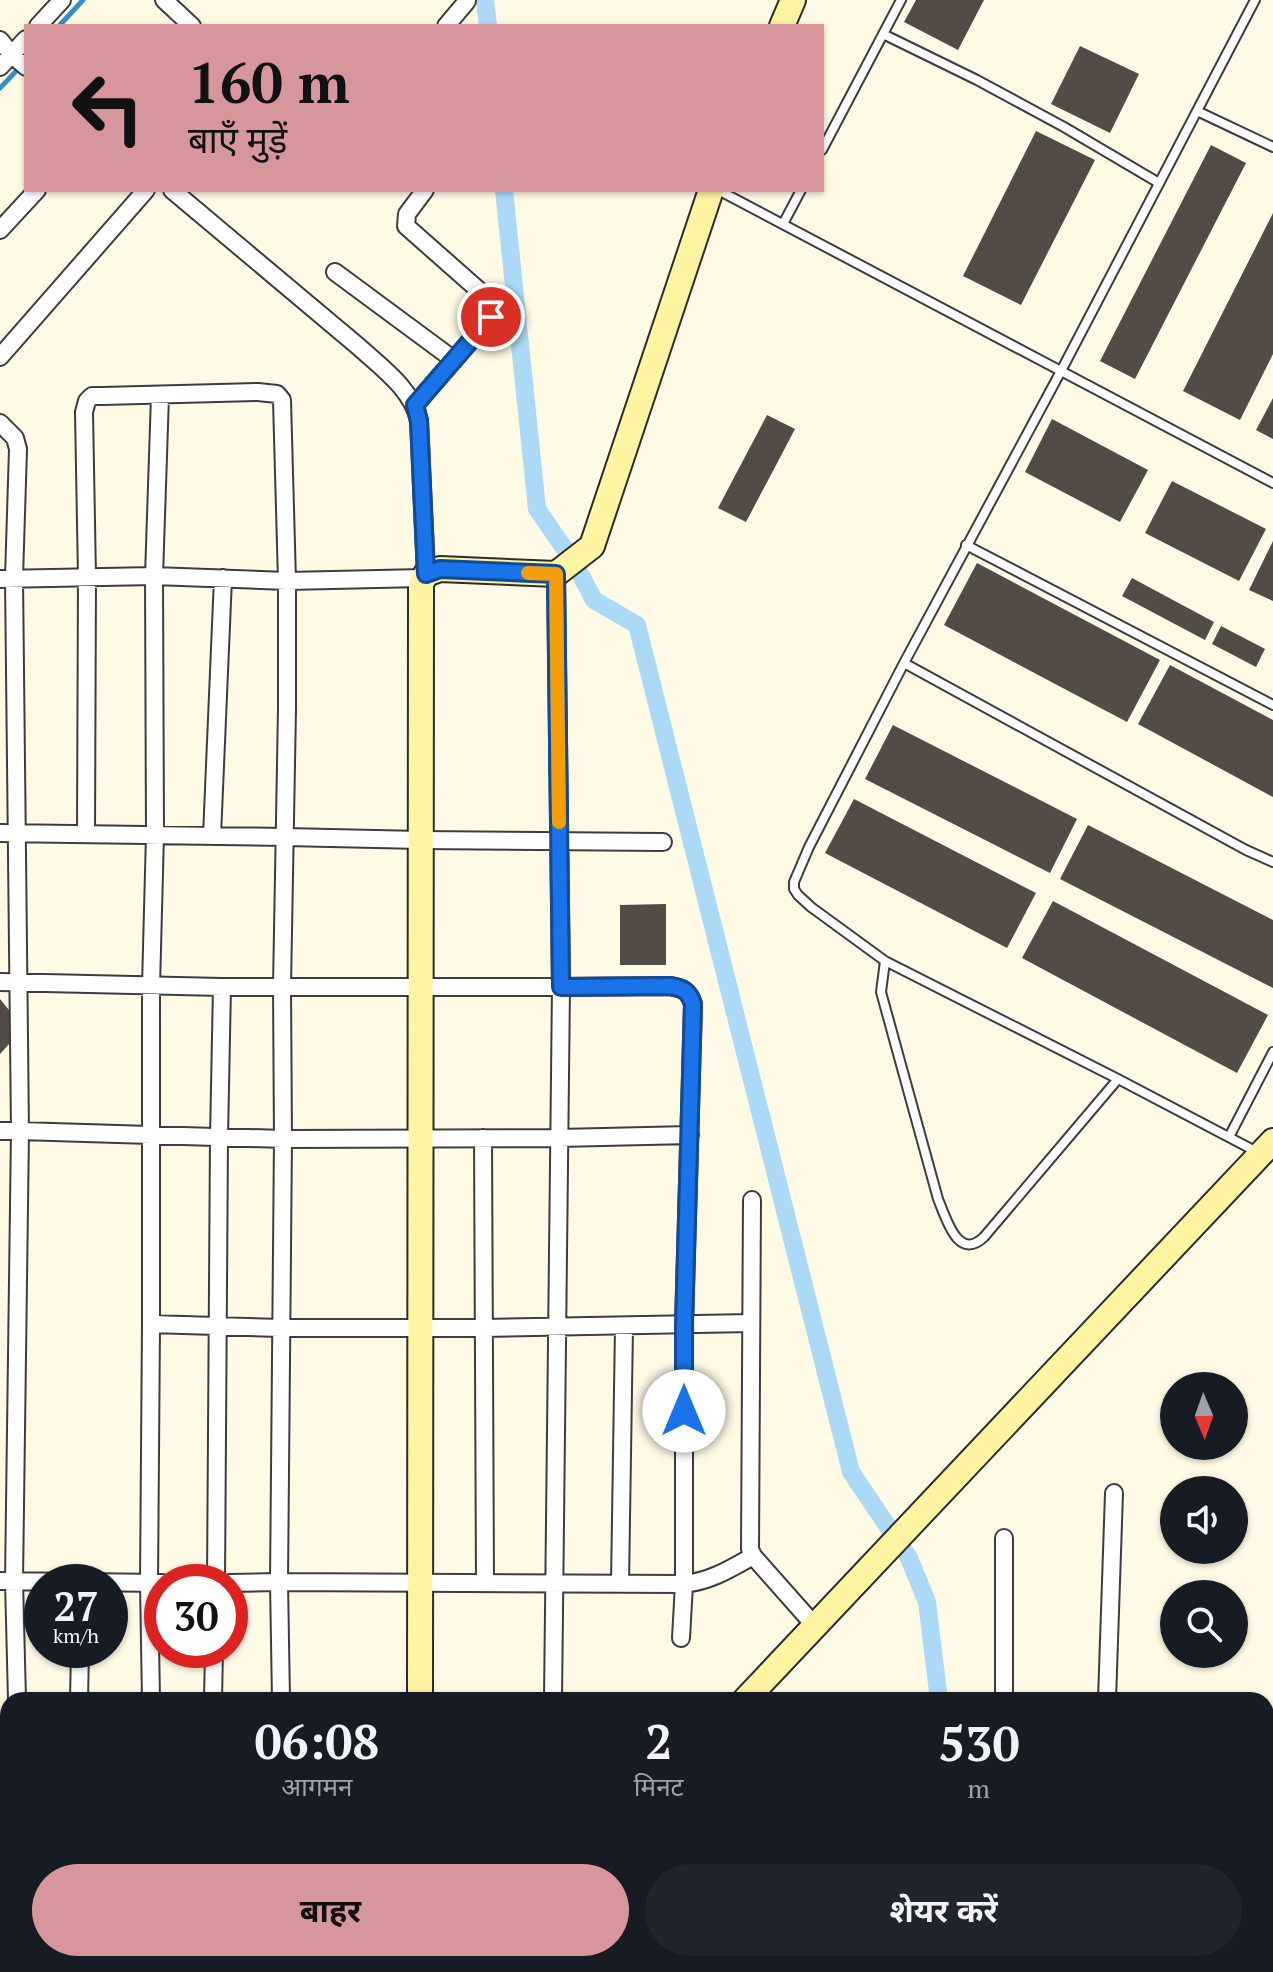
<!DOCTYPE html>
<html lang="hi">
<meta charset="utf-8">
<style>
body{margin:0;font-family:"PT Serif","Noto Sans Devanagari",serif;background:#20242c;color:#f1f3f6;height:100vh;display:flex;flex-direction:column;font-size:30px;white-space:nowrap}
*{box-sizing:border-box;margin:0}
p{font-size:26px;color:#9ea1a6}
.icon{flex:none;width:44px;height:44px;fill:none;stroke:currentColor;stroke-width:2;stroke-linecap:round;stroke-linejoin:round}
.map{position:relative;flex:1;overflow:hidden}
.panel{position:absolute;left:0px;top:1692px;width:1274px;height:280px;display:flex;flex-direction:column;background:#171b24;border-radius:24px 24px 0 0;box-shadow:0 2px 6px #0004}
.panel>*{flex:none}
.top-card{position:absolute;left:24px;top:24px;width:800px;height:168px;border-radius:0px;box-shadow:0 2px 6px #0004;background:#d7969b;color:#111;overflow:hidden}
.needle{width:52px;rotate:178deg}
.controls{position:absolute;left:1160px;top:1372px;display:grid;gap:16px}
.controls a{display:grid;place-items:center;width:88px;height:88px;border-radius:50%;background:#171b24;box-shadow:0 2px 6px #0004;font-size:40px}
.speed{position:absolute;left:24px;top:1564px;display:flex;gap:16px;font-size:40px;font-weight:700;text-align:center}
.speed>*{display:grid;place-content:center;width:104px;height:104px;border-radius:50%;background:#171b24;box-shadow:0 2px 6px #0004;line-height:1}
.speed small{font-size:20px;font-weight:400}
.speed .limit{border:12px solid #d22;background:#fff;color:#111}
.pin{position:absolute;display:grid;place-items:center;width:68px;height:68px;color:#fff;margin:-34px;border:4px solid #fff;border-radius:50%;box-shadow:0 2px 8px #0007}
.me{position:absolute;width:88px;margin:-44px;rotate:0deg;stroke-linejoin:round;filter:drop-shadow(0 0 6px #0008)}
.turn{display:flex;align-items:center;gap:28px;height:168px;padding:0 32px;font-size:36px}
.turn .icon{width:104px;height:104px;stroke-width:2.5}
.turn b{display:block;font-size:56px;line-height:68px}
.eta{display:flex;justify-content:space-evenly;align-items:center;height:136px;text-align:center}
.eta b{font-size:48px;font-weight:700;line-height:56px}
.button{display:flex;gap:16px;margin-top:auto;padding:16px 32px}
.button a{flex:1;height:92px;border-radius:48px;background:#d7969b;color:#111;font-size:32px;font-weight:700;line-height:92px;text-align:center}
.button a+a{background:#20242c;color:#f1f3f6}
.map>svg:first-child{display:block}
</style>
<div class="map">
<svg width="1273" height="1972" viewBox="0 0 1273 1972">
<rect width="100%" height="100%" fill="#fffae6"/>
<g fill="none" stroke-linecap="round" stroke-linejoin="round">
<path stroke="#338fcc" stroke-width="5" d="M59 26 83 0
M0 88 20 67"/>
<path stroke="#acdaf6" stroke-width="18" d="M485 0 488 26
M504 190 537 509 573 561 594 600 637 625 851 1472 909 1558 927 1602 939 1700
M968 1964V1972"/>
</g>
<path fill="#524b46" d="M916 0H984L958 50 904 22Z
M1080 46 1139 74 1110 133 1051 104Z
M1036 131 1095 160 1021 305 963 276Z
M1211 145 1246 163 1135 379 1100 361Z
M1273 213V354L1240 420 1183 391Z
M1273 398V439L1256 430Z
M767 415 795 429 746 522 718 508Z
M1052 419 1148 470 1120 522 1025 472Z
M1172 481 1266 529 1239 581 1145 533Z
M1273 541V601L1249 590Z
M977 563 1160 660 1127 722 944 625Z
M1132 578 1214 622 1205 640 1122 596Z
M1221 626 1265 649 1256 667 1212 644Z
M1170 665 1273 720V797L1138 724Z
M893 725 1077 819 1050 873 865 779Z
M854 799 1036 893 1007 948 825 853Z
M1088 825 1273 920V988L1060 879Z
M1053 901 1268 1015 1237 1073 1022 958Z
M666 904V965H620V905Z
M0 999 9 1010 13 1020 14 1032 10 1043 0 1054Z"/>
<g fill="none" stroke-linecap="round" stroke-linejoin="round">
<g stroke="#3d3d3d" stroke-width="12">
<path id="lane" d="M1255 0 1061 371 904 663 809 847 794 882V889L798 895 811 907 885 961 1118 1079 1259 1153
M883 34 977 80 1064 127 1159 183
M1197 111 1273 147
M822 150 901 0
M718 190 1273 483
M783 224 801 190
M966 545 1273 705
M904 663 1246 850 1273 862
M885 961 881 992 938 1199C946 1218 958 1262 984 1237L1118 1079
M1229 1137 1273 1052"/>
</g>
<g stroke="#3d3d3d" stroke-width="20">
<path id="street" d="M164 0 192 26
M38 26 62 0
M446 26 467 1
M0 40 12 55 26 67
M0 67 26 39
M172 190 359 347C382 368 413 390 419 421L426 574
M0 230 37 190
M335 272 454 360
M0 357 146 190
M415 405 491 317 493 311 492 302 406 226 407 214 425 190
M0 423 15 438 18 449 14 578 20 1131H0
M0 579 154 576 287 581 423 578
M0 833 285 837 421 840 663 842
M86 834 87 577 84 412 87 401 92 396H103L258 392 277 394 282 400 287 581V708L282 987 283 1139 279 1582 281 1700
M212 836 223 578
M0 982 222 987H561L670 986C683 988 689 991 693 1004L684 1325V1584L681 1638
M483 1138 485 1583
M752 1200 750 1549 753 1556 815 1626
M151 1324 281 1328H484L751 1323
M1004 1538V1700
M0 1581 162 1583
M216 1582 219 1137 222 987
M230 1583 279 1582 684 1584C711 1581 730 1569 753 1556
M620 1584 624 1326
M17 1700 14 1581 20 1131 283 1139 559 1138 690 1135
M79 1700 80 1650
M151 1700 149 1583 151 1324V986L155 835 154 576 160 396
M213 1700 214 1650
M553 1700 561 987 556 574
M1107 1700 1114 1493
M1266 1801H1273
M0 1832 8 1833
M503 1972 508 1964"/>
</g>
<g stroke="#2c2c2c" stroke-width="28">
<path id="secondary" d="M782 26 793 0
M420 1700 421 584 426 574 440 569 556 574 592 546 711 190
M745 1700 1273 1141
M949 1964V1972
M1041 1972V1964"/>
</g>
<g stroke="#1b1b1b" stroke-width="30">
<path id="primary" d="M0 1922H8
M1266 1925H1273"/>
</g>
<use href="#lane" stroke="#fff" stroke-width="8"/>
<use href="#street" stroke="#fff" stroke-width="16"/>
<use href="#secondary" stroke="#fff4a1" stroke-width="24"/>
<use href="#primary" stroke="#f9d25d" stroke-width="26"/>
</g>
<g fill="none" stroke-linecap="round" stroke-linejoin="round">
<g stroke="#114b97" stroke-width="20">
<path id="route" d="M491 317 415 405 419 421 426 574 440 569 556 574 561 987 670 986C683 988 689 991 693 1004L684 1325V1411"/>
</g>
<use href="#route" stroke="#1a73e8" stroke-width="14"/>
<path stroke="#f59e0b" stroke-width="14" d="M528 573 556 574 559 822"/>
</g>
</svg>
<div class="controls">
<a><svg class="needle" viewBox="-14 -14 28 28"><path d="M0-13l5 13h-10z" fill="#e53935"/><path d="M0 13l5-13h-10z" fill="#9ea1a6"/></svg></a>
<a><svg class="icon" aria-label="sound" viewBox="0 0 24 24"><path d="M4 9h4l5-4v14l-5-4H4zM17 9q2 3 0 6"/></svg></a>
<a><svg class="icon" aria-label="search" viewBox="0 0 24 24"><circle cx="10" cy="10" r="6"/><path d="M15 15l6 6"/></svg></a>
</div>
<div class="speed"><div>27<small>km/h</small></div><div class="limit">30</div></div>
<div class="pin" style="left:491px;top:317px;background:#d93025"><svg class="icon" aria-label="arrive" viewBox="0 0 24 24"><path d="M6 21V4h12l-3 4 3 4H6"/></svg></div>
<svg class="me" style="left:684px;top:1411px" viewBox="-20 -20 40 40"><circle r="19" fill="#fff"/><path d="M0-13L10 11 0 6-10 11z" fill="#1a73e8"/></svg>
<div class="top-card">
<div class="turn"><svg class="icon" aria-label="left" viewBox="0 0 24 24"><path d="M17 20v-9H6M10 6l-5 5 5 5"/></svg><div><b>160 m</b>बाएँ मुड़ें</div></div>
</div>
<section class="panel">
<div class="eta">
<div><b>06:08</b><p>आगमन</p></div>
<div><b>2</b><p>मिनट</p></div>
<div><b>530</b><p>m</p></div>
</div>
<div class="button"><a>बाहर</a><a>शेयर करें</a></div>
</section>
</div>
